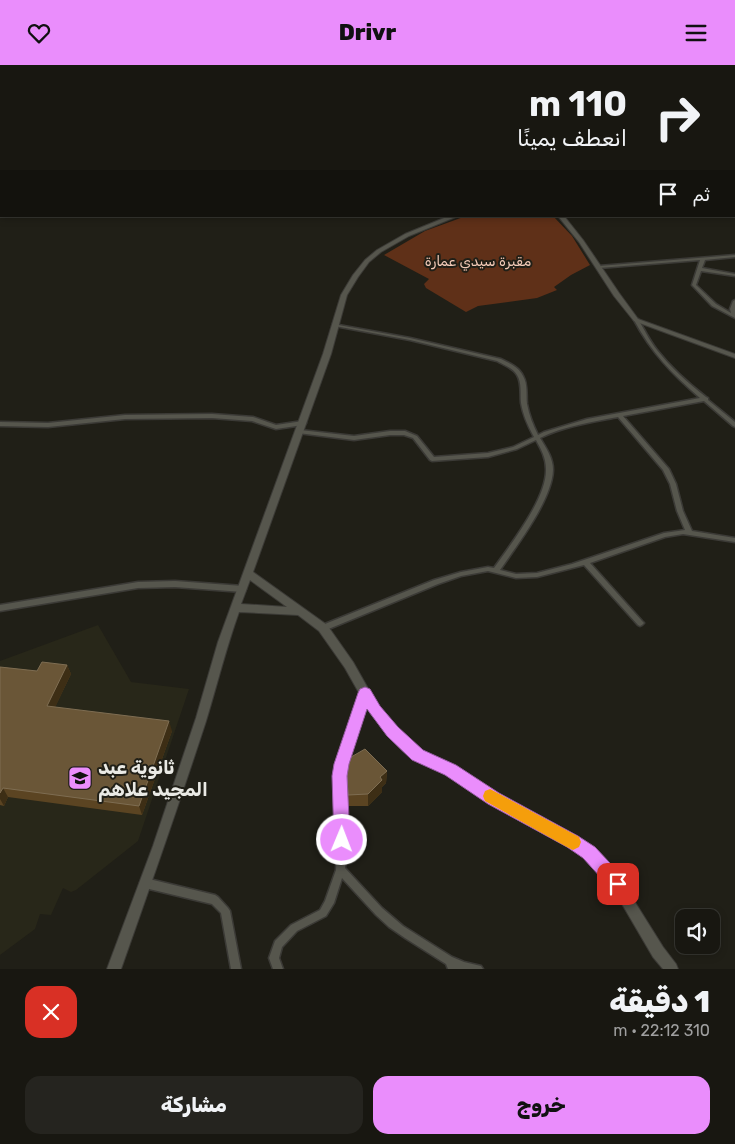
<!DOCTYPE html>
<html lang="ar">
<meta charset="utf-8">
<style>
body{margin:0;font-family:Rubik,Vazirmatn,sans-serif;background:#25241f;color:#f1f3f6;direction:rtl;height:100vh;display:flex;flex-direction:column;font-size:19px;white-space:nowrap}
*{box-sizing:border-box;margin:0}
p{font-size:16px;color:#9f9f9f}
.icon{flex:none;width:28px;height:28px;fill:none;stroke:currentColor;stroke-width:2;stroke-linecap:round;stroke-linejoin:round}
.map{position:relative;height:904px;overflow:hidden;direction:ltr}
.sheet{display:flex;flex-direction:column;background:#181711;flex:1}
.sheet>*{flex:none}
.banner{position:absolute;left:0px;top:0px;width:735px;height:152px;box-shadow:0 2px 8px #0003,0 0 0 1px #363631;direction:rtl;background:#181711;color:#f1f3f6;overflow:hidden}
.controls{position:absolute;left:675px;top:844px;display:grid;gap:10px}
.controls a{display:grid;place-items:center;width:45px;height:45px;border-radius:10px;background:#181711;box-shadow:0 2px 8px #0003,0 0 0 1px #363631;font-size:25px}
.pin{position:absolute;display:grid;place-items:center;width:42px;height:42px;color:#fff;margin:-21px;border-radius:10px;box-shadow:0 2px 8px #0006}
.me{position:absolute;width:55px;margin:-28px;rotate:1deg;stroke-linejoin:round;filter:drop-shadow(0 0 4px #0008)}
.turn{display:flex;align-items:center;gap:18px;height:105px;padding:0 25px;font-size:22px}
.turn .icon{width:65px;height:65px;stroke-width:2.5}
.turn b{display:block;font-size:35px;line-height:42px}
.then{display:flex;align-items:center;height:48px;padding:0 25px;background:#0003;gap:10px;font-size:19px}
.round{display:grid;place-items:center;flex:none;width:52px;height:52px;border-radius:15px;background:#25241f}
.headline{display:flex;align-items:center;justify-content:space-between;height:85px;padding:0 25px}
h1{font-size:30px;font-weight:800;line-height:38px}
.cta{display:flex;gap:10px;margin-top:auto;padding:10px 25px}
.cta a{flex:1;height:58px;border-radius:15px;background:#ea8dfc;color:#111;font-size:20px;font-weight:800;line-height:58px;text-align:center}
.cta a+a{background:#25241f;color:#f1f3f6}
header{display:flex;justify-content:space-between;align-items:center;height:65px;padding:0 25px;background:#ea8dfc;color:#111;font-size:22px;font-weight:800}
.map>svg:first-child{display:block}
</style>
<header><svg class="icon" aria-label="menu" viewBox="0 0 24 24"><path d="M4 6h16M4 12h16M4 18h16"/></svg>Drivr<svg class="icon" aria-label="heart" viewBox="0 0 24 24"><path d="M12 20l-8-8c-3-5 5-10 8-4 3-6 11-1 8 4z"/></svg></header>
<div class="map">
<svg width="735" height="904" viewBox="0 0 735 904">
<rect width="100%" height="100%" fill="#201f17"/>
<path fill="#282719" d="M541 0H735V34L734 1Z
M98 560 131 617 189 624 138 776 76 825 71 827 63 823 51 850 40 849 35 864 0 890V596Z"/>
<path fill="#5f3018" d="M466 151H553L572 171 590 200 571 210 554 222 557 225 537 233 478 241 466 247 426 223 424 219 429 214 384 190 425 166Z"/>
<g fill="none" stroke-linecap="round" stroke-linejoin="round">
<path fill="#00492d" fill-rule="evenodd" d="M512 0H520L521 1H513Z
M734 118H735V123H734Z"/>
<g stroke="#3b3a36" stroke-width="3">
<path id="street" d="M691 0H694V1H692Z
M0 20H1V22H0Z
M734 31H735V33H734Z
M0 77H1V79H0Z
M735 190V192L705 195 702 203 735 209V211L701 206 696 220 716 239 731 248 730 244 733 236 735 235V253L712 241 692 220 700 195 599 203 597 202 599 201Z
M634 254H638C644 264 649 275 657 285 671 303 688 318 706 332L708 333V335L735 357V362L733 361 704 336 623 351 669 404 676 419 683 446 692 466 735 473V477L683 469 665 472 590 498 642 556 644 558 642 560 640 561 638 560 584 500 537 512 516 513 488 506 461 511 438 519 326 565 323 566 320 565 319 563 320 561 434 515 461 507 488 502 494 503C511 479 547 433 546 404 546 393 541 384 536 375L517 384 488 392 432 396 430 395 413 373 404 370H390L354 375 298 368 297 367 298 366 300 365 354 371 390 366H405L417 371 434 392 488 388 513 382 534 372C528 361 523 350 521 338 520 328 522 318 517 310 513 303 504 300 497 296L410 275 335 261 333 260V259L410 273 501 294C509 298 519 302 523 311 528 319 526 330 527 339 529 350 533 360 538 370L544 367 587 354 700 333C673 310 651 287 634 255ZM618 352 663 405 670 419 677 446 685 465 664 468 572 499 537 508 516 509 500 505C517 480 552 435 553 405 553 393 546 383 540 373 564 361 592 357 618 352Z
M212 349 253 352 276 360 303 356 306 358 303 360 276 364 252 356 212 353 125 354 48 362 0 361V357L48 358 125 350Z
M175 516 243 521 245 522 246 524 245 526 243 527 175 522 138 523 0 546V540L138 517Z
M365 625 368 626 369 628 351 680 344 711 346 760 345 803 382 843 403 861 452 892 464 897 481 901 483 904H448L446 899 405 873 389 862 376 850 342 813 334 838 326 851 297 866 282 882 279 893 283 904H273L269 893 275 876 291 860 320 845 325 836 336 805 338 760 336 711 343 680 361 628 362 626Z
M145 813 215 830 218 832 228 843 230 846 241 904H231L221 848 212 839 145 823 142 821 140 818 142 815Z"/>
</g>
<g stroke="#3b3a36" stroke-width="2">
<path id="secondary" d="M368 0H372L373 1H369Z
M449 151H458L409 171 381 187 369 197 358 212 347 230 331 289 253 507 327 560 353 597 379 643 411 678 422 686 454 701 498 729 557 761 593 784 616 807 663 882 676 899 678 904H663L653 892 608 815 585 792 549 769 490 737 446 709 414 694 403 686 371 649 345 603 319 566 298 550 239 547C226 583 217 620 206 656 179 739 150 822 121 904H107L153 781 196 653 218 577 323 289 341 230 353 210 365 195 377 185 405 169ZM250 515 287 542 241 539Z
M558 151H564L583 175 619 228 638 254 735 289V293L634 256 614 231 579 177Z"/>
</g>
<use href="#street" fill="#56564d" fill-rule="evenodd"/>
<use href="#secondary" fill="#56564d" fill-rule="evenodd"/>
</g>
<path fill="#5b4422" d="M67 600 71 609 55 642 172 666 142 750 8 732 4 741 0 740V602L37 606Z
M346 695 387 706 386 718 382 722V727L368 741H348Z"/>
<path fill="#3d2e15" d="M67 600 71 609 51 651 47 641Z
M169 656 172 666 142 750 139 741Z
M387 706 386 718 382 722V727L368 741V729L380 712Z
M3 723 8 732 4 741 0 734V728Z"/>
<path fill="#6a5637" stroke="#7e6d52" d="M42 597 67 600 47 641 169 656 139 741 3 723 0 728V602L37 606Z
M365 684 387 706 380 712 382 715 368 729 348 730 346 695Z"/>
<path fill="#ea8dfc" stroke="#985ca4" d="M365 622 370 624 380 641 398 662 423 685 456 700 499 728 578 771 595 782 624 813 626 819 624 825 618 827 612 825 583 793 567 782 488 739 445 710 412 695 387 671 367 644 349 699 347 711 350 775 347 780 342 783 336 780 334 775 332 711 334 699 358 628 360 624Z"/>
<path fill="#f59e0b" d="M490 724 579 772 581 777 579 782 573 785 567 782 485 736 483 731 485 726Z"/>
<defs>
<g id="school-square" transform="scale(1.25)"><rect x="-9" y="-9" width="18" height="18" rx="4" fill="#ea8dfc" stroke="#201f17"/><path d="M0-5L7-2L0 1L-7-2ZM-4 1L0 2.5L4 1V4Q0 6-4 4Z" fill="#111"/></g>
</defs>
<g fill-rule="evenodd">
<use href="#school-square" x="80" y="713"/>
</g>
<g text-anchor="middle" stroke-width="4" stroke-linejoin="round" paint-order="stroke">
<g font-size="14" fill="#f3cab7" stroke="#201f17">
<text x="478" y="201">مقبرة سيدي عمارة</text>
</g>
<g font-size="19" font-weight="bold" fill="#eaeae5" stroke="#201f17" text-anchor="start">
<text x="98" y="709">ثانوية عبد<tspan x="98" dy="22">المجيد علاهم</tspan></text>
</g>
</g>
</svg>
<div class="controls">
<a><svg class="icon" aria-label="sound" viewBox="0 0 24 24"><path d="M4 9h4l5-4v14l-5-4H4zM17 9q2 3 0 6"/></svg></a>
</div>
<div class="pin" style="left:618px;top:819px;background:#d93025"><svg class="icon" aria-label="arrive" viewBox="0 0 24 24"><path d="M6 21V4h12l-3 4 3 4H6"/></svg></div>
<svg class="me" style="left:342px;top:775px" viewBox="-20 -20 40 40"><circle r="17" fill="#ea8dfc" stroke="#fff" stroke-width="3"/><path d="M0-11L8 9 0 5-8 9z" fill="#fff"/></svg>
<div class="banner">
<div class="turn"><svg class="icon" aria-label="right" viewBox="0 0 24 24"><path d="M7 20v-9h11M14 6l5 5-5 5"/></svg><div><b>110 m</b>انعطف يمينًا</div></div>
<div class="then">ثم<svg class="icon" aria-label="arrive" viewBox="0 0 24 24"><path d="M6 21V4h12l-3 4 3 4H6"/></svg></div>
</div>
</div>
<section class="sheet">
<div class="headline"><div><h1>1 دقيقة</h1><p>310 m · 22:12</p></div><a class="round" style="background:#d93025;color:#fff"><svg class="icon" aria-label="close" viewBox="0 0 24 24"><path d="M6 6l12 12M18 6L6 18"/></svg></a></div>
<div class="cta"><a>خروج</a><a>مشاركة</a></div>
</section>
